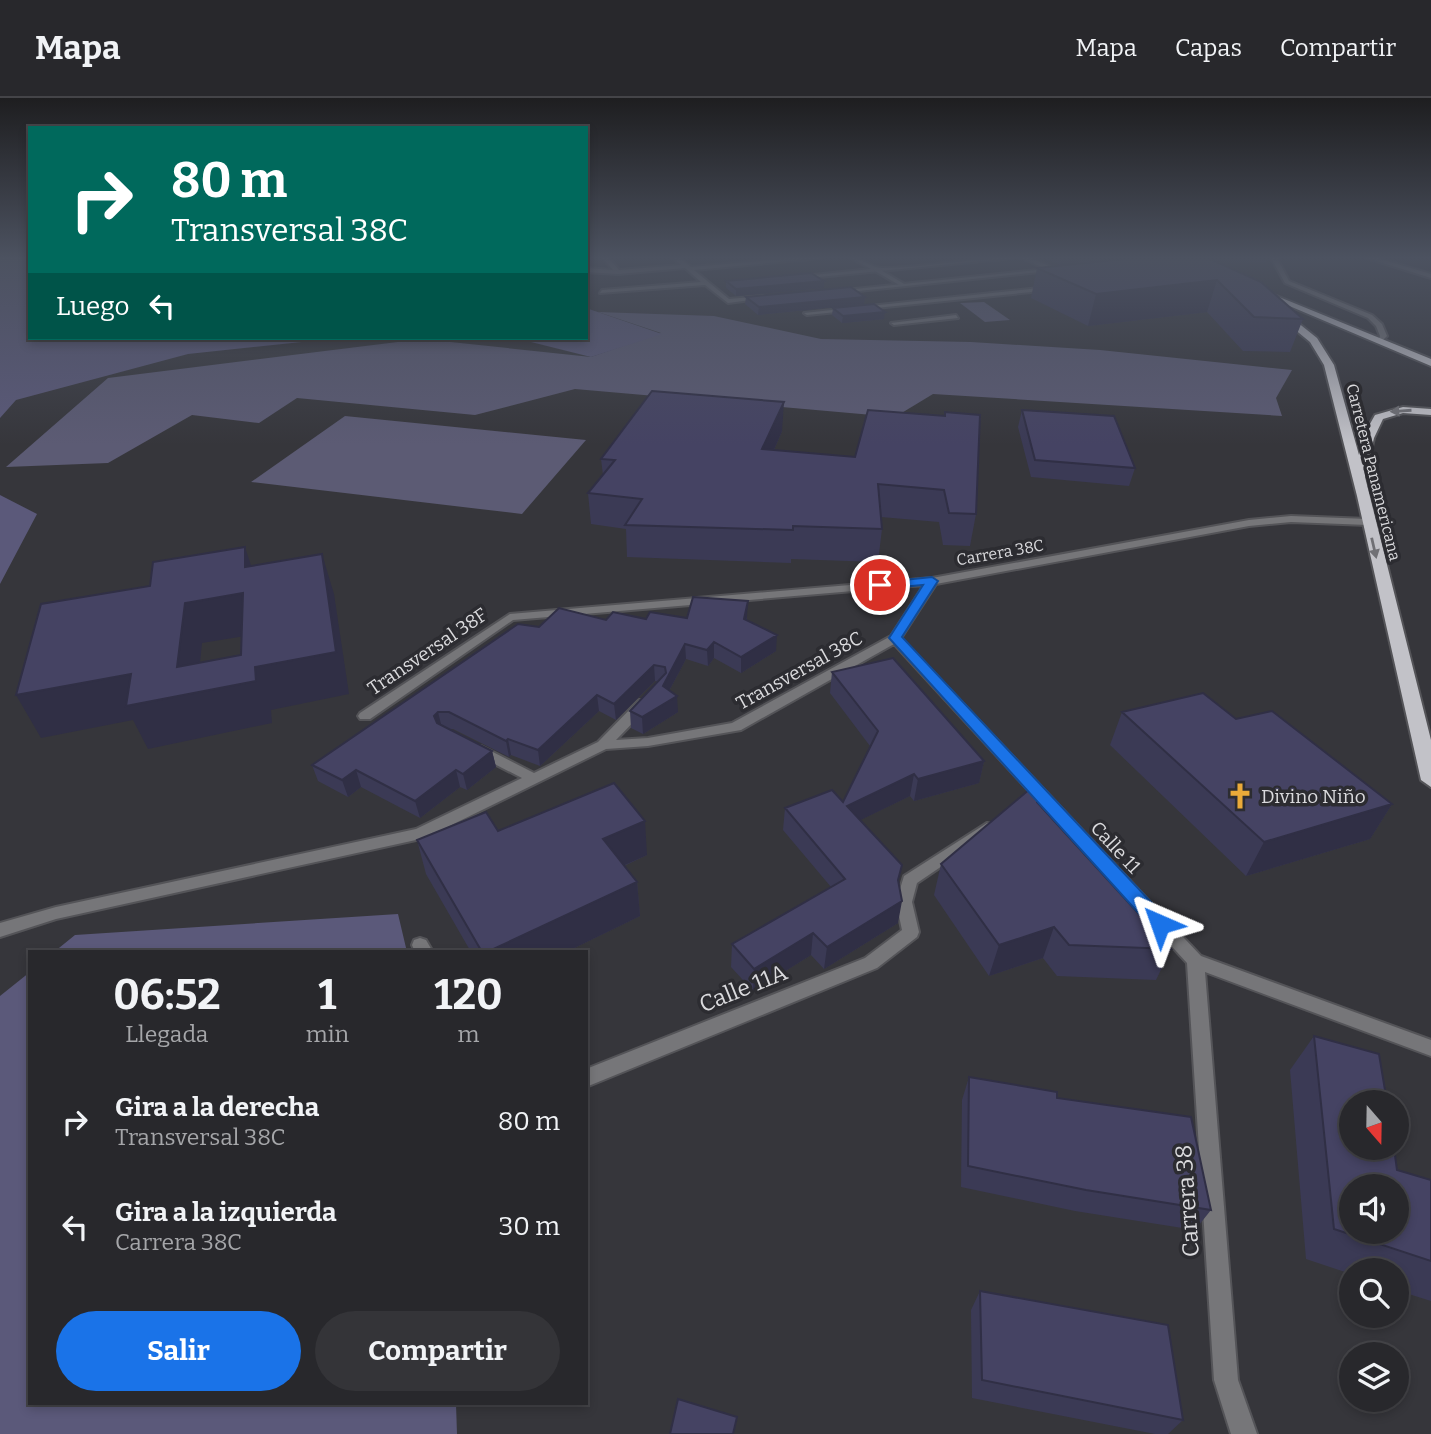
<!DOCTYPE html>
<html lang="es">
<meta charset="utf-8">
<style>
body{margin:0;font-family:Bitter,serif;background:#343438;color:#f1f3f6;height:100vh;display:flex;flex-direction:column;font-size:26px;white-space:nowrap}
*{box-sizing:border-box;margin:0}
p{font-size:23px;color:#a5a6a9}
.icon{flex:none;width:38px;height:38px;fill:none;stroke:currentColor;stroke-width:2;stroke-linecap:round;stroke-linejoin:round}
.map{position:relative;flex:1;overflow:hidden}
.drawer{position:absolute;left:28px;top:852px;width:560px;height:455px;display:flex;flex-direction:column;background:#28282c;border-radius:0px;box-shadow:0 4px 10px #0003,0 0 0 2px #444448}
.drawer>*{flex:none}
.top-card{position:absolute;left:28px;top:28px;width:560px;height:214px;border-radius:0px;box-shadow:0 4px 10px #0003,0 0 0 2px #444448;background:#00695c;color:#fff;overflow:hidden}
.needle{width:46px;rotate:160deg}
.buttons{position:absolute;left:1339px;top:992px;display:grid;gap:14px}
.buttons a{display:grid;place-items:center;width:70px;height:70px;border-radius:50%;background:#28282c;box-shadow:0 4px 10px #0003,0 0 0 2px #444448;font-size:35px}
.pin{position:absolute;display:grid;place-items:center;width:60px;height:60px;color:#fff;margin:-30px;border:4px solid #fff;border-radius:50%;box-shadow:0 2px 7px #0007}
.me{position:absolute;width:77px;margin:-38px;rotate:317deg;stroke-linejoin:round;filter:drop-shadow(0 0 5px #0008)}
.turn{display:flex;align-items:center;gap:24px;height:147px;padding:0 28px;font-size:32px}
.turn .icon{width:91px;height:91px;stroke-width:2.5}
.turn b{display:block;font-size:49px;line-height:60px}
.then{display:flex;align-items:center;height:66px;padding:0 28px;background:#0003;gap:14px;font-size:26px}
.eta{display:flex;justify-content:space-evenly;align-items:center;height:119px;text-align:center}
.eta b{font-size:42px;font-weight:700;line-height:49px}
.primary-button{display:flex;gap:14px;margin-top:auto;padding:14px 28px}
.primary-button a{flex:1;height:80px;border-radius:42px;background:#1a73e8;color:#fff;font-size:28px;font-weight:700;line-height:80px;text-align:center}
.primary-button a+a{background:#343438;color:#f1f3f6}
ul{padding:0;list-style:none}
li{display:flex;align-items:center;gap:21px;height:105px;padding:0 28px}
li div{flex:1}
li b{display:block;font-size:26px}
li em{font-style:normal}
header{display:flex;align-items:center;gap:42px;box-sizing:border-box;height:98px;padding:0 35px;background:#28282c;border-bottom:2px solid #444448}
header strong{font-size:33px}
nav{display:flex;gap:38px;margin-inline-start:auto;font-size:24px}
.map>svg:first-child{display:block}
</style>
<header>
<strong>Mapa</strong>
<nav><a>Mapa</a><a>Capas</a><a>Compartir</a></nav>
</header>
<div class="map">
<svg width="1431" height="1336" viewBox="0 0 1431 1336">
<rect width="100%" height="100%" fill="#36363b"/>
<path fill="#5c5b74" d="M984 204 1010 222 985 224 960 205Z
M598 214 714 218 821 241 971 244 1100 252 1292 272 1276 300 1282 318 933 296 895 319 575 291 475 317 297 300 259 325 192 317 108 365 6 369 108 280 422 241 591 259 661 235Z
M345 318 586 342 522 416 251 384Z"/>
<path fill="#5b597a" d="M0 160H30V240H340L188 256 16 302 0 320Z
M586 210 662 236 591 259 515 240H586Z
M0 397 37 416 0 486Z
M398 816 407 854H54L75 837Z
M30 874V1306H456L457 1336H0V898Z"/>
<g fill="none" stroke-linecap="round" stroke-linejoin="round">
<g stroke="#545458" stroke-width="4">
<path id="pedestrian" d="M875 171H879L906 187 901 188 875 173Z"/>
</g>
<g stroke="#545458" stroke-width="4">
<path id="minor" d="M603 160H609L619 172 681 167 673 160H680L691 169 795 160H821L694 172 729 201 763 198 766 200 728 205 705 187 600 195 602 192 701 184 685 170 618 176 586 174V170L613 172Z
M851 160C863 160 871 170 882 170 925 170 969 160 1013 160L798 181 795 179 871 171Z
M1022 160H1031L1058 172 839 195 836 193 1046 171Z
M1049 189 1051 192 807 217 804 215Z
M956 217 958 220 894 227 891 225Z
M1291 418 1368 421 1373 424 1368 427 1291 424 1249 428 936 486 901 540 1201 858 1431 942V958L1205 874 1238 1282 1257 1336H1231L1214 1282 1187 865 894 546 741 632 648 648 606 651 425 740 56 821 0 839V825L56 809 416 731 522 680 471 654 469 651 471 648H481L534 675 598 644 639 602H649L650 605 649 608 616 642 648 640 732 625 891 538 924 487 513 522 370 621H360L358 618 360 615 510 516 932 480 1249 422Z
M987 725 992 726 995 730 992 734 917 785 912 804 919 834 917 839 877 870 586 989V971L865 860 902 832 896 804 904 778Z
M420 840 426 842 433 854H415L412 847 414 842Z"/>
</g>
<g stroke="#545458" stroke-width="4">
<path id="tertiary" d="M1271 160H1277L1289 183 1372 217 1382 226 1387 238 1382 243H1378L1380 238 1376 228 1368 220 1285 185Z
M1367 160H1377L1431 176V180Z"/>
</g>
<g stroke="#545458" stroke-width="4">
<path id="trunk" d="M1252 188 1431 261V268L1252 192Z
M1276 212H1282L1317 240 1334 267 1359 357 1362 340 1375 317 1403 309 1431 311V317L1403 315 1383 321 1374 340 1365 379 1431 642V689L1421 682 1357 398 1324 267 1310 244 1276 216Z"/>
</g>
<use href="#pedestrian" fill="#767679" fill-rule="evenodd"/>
<use href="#minor" fill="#767679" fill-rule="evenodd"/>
<use href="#tertiary" fill="#767679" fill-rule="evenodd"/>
<use href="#trunk" fill="#c2c2c8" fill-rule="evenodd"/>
</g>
<path fill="#3b3a55" d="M1044 160H1267L1266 164 1214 163 1303 221 1290 254 1243 253 1207 214 1088 228 1031 200 1037 170 1060 167Z
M726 183 824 190 736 198 726 190Z
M746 199H865L864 206 758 217 745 206Z
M833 210 884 221 842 225 832 217Z
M868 312 976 416 970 448 943 447 939 424 881 419 882 431 878 464 791 461V465L627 459 626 431 591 426 588 395 603 377 601 361 782 333 774 352 855 359Z
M1022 312 1135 370 1129 388 1031 379 1018 329Z
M747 519V522L776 553 741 575 714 560 708 568 686 561 669 593 678 614 643 636 631 630 630 613 658 584 655 583 616 622 599 613 540 668 511 657 509 659 453 631H448L492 653 496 669 467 692 460 689 420 720 361 689 348 699 318 683 312 667 539 529 606 522Z
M832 574 984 663 979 685 914 703 910 698 860 722 898 786V825L824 871 811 857 753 893 731 869 732 846 831 789 783 732 785 710 843 704 870 648 830 595Z
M1122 614 1236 621 1392 706 1370 741 1246 778 1110 647Z
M1037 704 1171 851 1156 882 1057 878 1043 860 989 878 934 797 941 766Z
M498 733 647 757 624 768 637 784 640 818 566 854H471L426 776 417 742Z
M1314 938 1397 1072 1431 1082V1203L1396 1192V1172H1351V1176L1306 1161 1290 972Z
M969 979 1057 1000 1211 1112 1195 1132 1075 1113 961 1089 962 1002Z
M980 1193 1183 1322 1168 1336H1155L972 1300 971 1212Z"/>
<path fill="#302f45" d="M1062 160H1078L1077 167 1060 168Z
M1102 160H1118L1113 181 1096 183Z
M1217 182 1207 214 1088 228 1096 196Z
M824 183V190L736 198V191Z
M865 199 864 206 758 217 759 209Z
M885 214 884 221 842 225 843 218Z
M784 304 782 333 761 382 762 351Z
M245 449 258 488 245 469Z
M322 456 334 496 349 596 271 612 272 625 148 651 133 622 41 640 16 597 131 576 177 569 185 505 243 495 258 536 202 545 197 594 255 569Z
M748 503 747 519 743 536 744 521Z
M777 537 776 553 741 575V559Z
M714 544V560L708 568 707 552Z
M685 546 686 561 663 604V588Z
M654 567 655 583 616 622 614 606Z
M597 597 599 613 540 668 538 652Z
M677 598 678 614 643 636 642 619Z
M438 614 442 630 438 635 434 618Z
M508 641 511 657 509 659 506 643Z
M492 653 496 669 467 692 463 676Z
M984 663 979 685 914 703 918 681Z
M356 672 361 689 348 699 342 682Z
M456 672 460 689 420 720 415 703Z
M914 676 910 698 844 730 847 708Z
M1392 706 1370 741 1246 778 1264 744Z
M645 723 647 757 607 775 603 741Z
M637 784 640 818 566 854H487Z
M902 803 898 825 824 871 827 849Z
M1054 829 1043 860 989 878 999 847Z
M813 835 811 857 753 893 754 871Z"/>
<path fill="#454363" stroke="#302f45" stroke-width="2" fill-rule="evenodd" d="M1120 160H1208L1261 184 1303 221 1254 219 1217 182 1096 196 1037 170 1123 161Z
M811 175 824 183 736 191 726 183Z
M851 189 865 199 759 209 746 199Z
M874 206 885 214 843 218 833 210Z
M652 293 784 304 762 351 855 359 868 312 945 318V314L980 317 976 416 949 415 944 392 878 386 882 431 793 428V432L625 427 642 401 588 395 615 362 601 361Z
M1022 312 1114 318 1135 370 1035 362Z
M245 449V469L322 456 336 554 255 569 256 583 126 608 131 576 16 597 41 506 150 488 153 464ZM243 495 241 557 177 569 185 505Z
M693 499 748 503 744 521 777 537 741 559 714 544 707 552 685 546 663 588 677 598 642 619 630 613 666 575 665 569 654 567 614 606 597 597 538 652 508 641 506 643 449 614H438L434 618 437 625 492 653 463 676 456 672 415 703 356 672 342 682 312 667 518 526 539 529 559 510 606 522 613 514 646 521 650 514 687 520Z
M893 560 984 663 918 681 914 676 847 708 902 767 898 782 902 803 827 849 813 835 754 871 732 846 845 781 785 710 832 692 843 704 878 633 832 574Z
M1203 595 1236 621 1272 613 1392 706 1264 744 1122 614Z
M614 685 645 723 603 741 637 784 487 854H482L417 742 486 714 498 733Z
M1037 685V704L1171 851 1069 847 1054 829 999 847 941 766Z
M1314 938 1379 956 1387 1004H1351V1050H1394L1397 1072 1431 1082V1163L1334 1131ZM1351 1088H1396V1134H1351Z
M969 979 1057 994V1000L1191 1019 1211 1112 1086 1092 968 1068Z
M980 1193 1168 1227 1183 1322 982 1282Z
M678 1301 737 1319 733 1336H670Z"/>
<defs><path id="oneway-solid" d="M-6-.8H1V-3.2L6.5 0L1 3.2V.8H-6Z" transform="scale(1.75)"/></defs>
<g fill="#707075">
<use href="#oneway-solid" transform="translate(1401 313) rotate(176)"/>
<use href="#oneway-solid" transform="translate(1374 450) rotate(77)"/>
</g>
<linearGradient id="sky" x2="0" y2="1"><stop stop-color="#1e1e20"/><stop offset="0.46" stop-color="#4c5260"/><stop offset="1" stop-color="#4c5260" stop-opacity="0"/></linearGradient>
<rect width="1431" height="347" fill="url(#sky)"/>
<path fill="#1a73e8" stroke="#114b97" stroke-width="2" d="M932 479 938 483 902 539 1167 821 1169 826 1167 831H1153L889 540 923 487 880 491 875 490V485Z"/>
<defs>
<g id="church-bare" transform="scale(2.1)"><path d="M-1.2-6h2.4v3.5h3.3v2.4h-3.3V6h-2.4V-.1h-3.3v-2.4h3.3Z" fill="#eaaa39" stroke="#2c2c31" stroke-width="2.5" paint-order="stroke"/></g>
</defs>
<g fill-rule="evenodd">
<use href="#church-bare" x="1240" y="698"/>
</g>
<g text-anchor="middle" stroke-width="7" stroke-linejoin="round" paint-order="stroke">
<g font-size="16" fill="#dadadd" stroke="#2c2c31">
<text transform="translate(1374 374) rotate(76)" y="6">Carretera Panamericana</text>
<text transform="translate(1000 454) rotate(-10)" y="6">Carrera 38C</text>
</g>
<g font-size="19" fill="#dadadd" stroke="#2c2c31">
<text transform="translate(427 553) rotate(-34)" y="7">Transversal 38F</text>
<text transform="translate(799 572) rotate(-29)" y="7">Transversal 38C</text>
<text transform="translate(1116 749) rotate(47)" y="7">Calle 11</text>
</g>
<g font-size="19" fill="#dadadd" stroke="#2c2c31" text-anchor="start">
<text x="1261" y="705">Divino Niño</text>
</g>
<g font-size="23" fill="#dadadd" stroke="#2c2c31">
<text transform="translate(743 890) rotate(-22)" y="8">Calle 11A</text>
<text transform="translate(1187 1103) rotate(-94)" y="8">Carrera 38</text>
</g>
</g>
</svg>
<div class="buttons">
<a><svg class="needle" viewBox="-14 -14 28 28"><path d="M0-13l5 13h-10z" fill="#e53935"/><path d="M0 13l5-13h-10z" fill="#a5a6a9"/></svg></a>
<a><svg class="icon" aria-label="sound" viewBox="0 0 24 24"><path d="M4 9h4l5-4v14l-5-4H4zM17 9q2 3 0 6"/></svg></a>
<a><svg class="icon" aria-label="search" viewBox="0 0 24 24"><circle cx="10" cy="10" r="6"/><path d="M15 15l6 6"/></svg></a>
<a><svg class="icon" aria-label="layers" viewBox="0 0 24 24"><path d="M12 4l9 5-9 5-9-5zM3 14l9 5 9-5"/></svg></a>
</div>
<div class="pin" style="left:880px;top:487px;background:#d93025"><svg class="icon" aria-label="arrive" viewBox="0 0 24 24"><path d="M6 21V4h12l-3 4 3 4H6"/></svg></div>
<svg class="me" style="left:1160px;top:826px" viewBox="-20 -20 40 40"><path d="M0-17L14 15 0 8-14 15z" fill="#1a73e8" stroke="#fff" stroke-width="4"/></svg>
<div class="top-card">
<div class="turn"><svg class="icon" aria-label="right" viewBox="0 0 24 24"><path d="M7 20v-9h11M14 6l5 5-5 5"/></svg><div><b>80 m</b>Transversal 38C</div></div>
<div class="then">Luego<svg class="icon" aria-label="left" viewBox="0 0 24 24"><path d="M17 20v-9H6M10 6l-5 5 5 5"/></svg></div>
</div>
<section class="drawer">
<div class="eta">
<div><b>06:52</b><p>Llegada</p></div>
<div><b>1</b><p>min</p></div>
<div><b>120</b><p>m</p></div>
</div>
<ul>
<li><svg class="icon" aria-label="right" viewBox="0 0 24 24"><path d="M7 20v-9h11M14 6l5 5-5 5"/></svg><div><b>Gira a la derecha</b><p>Transversal 38C</p></div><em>80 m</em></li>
<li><svg class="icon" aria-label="left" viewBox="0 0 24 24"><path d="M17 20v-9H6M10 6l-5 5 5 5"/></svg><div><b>Gira a la izquierda</b><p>Carrera 38C</p></div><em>30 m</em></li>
</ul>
<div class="primary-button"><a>Salir</a><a>Compartir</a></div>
</section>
</div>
